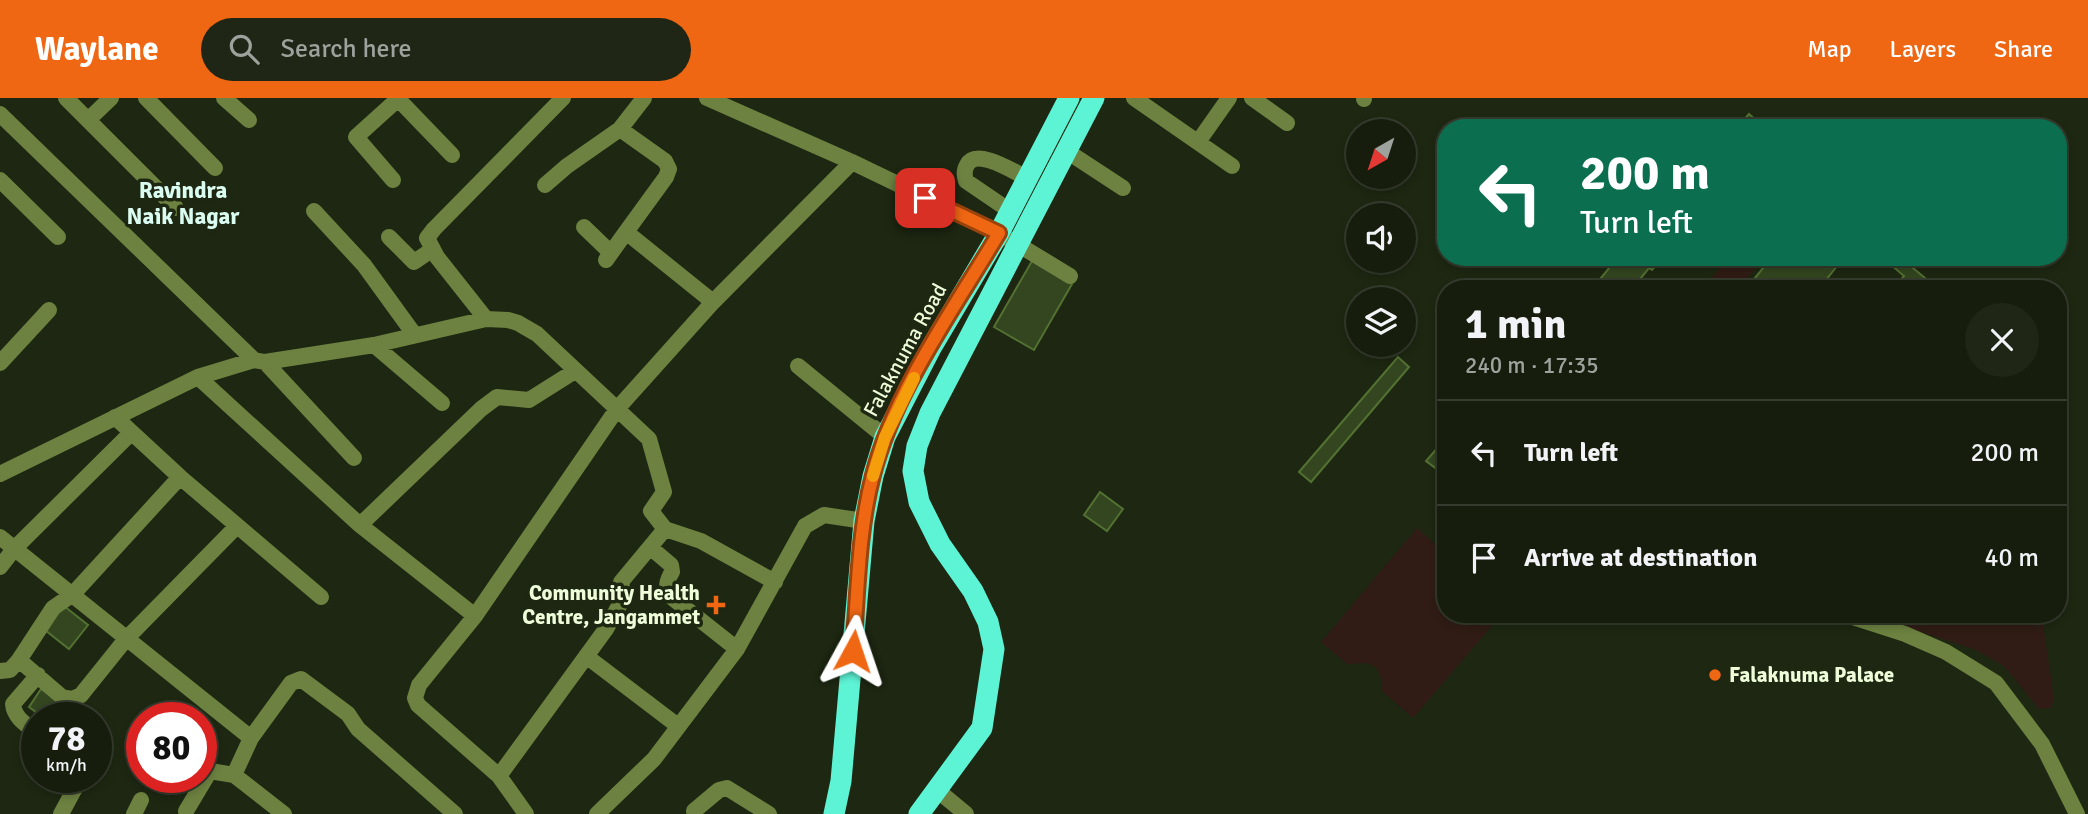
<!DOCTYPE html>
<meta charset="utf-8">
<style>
body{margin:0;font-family:Signika,sans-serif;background:#1f2616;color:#f1f3f6;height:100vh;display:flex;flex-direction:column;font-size:26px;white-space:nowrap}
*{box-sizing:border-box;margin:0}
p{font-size:23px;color:#9ea29d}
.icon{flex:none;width:38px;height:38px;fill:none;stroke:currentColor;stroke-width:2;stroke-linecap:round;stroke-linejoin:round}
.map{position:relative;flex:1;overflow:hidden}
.details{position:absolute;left:1437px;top:182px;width:630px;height:343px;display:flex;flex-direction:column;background:#161d0d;border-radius:28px;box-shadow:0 4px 10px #0003,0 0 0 2px #353b2e}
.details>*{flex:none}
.guide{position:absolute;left:1437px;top:21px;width:630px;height:147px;border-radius:28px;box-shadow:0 4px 10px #0003,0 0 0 2px #353b2e;background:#0b6e4f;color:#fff;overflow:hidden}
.needle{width:46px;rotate:219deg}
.buttons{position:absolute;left:1346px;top:21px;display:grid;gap:14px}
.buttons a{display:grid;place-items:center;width:70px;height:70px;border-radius:50%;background:#161d0d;box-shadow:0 4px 10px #0003,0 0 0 2px #353b2e;font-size:35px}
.speed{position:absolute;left:21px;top:604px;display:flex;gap:14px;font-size:35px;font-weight:700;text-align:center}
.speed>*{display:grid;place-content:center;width:91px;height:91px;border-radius:50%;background:#161d0d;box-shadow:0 4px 10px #0003,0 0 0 2px #353b2e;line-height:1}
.speed small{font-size:18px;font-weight:400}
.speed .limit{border:10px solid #d22;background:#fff;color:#111}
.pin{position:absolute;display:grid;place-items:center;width:60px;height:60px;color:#fff;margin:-30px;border-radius:14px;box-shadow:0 4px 10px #0006}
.me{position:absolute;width:77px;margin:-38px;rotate:5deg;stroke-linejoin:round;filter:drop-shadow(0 0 5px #0008)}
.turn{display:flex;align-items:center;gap:24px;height:147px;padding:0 28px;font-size:32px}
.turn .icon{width:91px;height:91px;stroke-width:2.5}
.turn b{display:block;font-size:49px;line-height:60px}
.round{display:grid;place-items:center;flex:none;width:74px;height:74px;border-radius:37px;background:#1f2616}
.head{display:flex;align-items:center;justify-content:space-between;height:119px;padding:0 28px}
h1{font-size:42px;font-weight:800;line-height:52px}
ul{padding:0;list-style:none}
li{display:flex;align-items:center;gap:21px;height:105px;padding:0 28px;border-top:2px solid #353b2e}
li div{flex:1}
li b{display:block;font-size:26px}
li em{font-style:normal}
header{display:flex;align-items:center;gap:42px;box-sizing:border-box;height:98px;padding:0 35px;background:#ef6713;color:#fff}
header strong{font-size:33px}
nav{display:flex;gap:38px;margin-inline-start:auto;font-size:24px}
.search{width:490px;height:63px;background:#1f2616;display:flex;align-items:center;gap:18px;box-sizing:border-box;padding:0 24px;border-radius:38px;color:#9ea29d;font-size:26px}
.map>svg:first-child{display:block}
</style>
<header>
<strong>Waylane</strong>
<div class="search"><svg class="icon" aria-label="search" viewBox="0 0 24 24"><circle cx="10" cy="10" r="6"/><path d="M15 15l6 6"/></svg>Search here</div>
<nav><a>Map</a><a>Layers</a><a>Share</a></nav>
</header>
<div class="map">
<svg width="2088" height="716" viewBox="0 0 2088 716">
<rect width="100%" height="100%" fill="#1d2711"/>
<path fill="#301c15" d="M1729 159H1765L1738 191H1708L1709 183Z
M1417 430 1445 455 1446 516H1502L1413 620 1382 593 1381 580 1377 570 1367 565 1347 566 1321 544Z
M1867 516H2040L2043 526 2054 601 2051 610 2039 611 2004 568 1976 552Z"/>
<path fill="#33461f" stroke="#537132" stroke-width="2" d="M1749 16 1765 30H1737Z
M1618 159H1663L1652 172 1649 170 1632 191H1592Z
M1772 159H1844L1819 191H1746Z
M1882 159H1900L1938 191H1893L1904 178Z
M1032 163 1072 186 1034 252 994 229Z
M1398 259 1409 269 1311 384 1299 374Z
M1446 340V378L1426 363Z
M1100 394 1123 411 1107 433 1084 417Z
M64 508 88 527 69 551 45 532Z
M41 591 64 607 56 620H44L29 609Z"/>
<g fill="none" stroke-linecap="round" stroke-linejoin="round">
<path stroke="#6d8240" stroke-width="16" d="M66 0 176 110
M146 0 215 70
M224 0 249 22
M707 0 852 64 999 135 1070 178
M1134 0 1232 68
M1252 0 1287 25
M1364 0V1
M0 16 254 262
M88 22 111 0
M1198 44 1229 0
M1065 52 1123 90
M0 82 58 139
M393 82 356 39 398 1 452 57
M545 87 567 68 620 31
M314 113 364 167 414 236
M1010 113 966 83C964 77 964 72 967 67 976 49 1014 74 1027 80
M584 129 611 155
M626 134 666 79 669 71 665 63 620 31 644 0
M389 139 414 164 433 151
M606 162 626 134 713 204
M486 221 437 159 427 140 434 131 563 0
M374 247 442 305
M265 264 354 360
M0 265 49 212
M798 268 885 339
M198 279 360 427 475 518
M115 319 180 379 321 499
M0 376 198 279 254 262 265 264 374 247 486 221 508 222 518 225 537 236 649 341 664 394 651 413 665 431 621 484 624 499 606 531 499 678
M180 379 73 496 53 510 19 562 62 599 73 601 81 597 126 541 237 428
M360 427 481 311 497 299 529 302 575 273
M665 431 701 443 775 484
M0 439 251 640 234 677 210 673 201 666
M651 450 671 467 672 474C666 484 666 488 670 498L737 551
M0 469 14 451 131 335
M1843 516 1905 536 1946 554 1996 585 2042 646 2077 716
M586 558 678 628
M0 573 10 572 19 562
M37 635C27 627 14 620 13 606L38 577
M251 640 291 585 301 581 348 616 358 631 455 716
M234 677 284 716
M937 692 966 716
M186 713 210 673
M694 713 719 692 727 690 769 716
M61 716 81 679
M134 716 141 702
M526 716 499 678 418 607 415 600 419 587 475 518 617 311 713 204 852 64
M597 716 654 661 737 551 805 428 824 417 864 423"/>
<path stroke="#5df4d6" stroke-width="21" d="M834 716 841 683 864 423 873 378 885 339 931 250 999 135 1069 0
M919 716 982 630 994 551 988 524 973 493 940 446 919 404 913 373 917 348 930 315 1094 0"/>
</g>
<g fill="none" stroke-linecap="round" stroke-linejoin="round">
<g stroke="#9b430c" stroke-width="18">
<path id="route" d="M853 553C858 495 858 434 873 377 894 294 955 209 999 135L925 100"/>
</g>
<use href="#route" stroke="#ef6713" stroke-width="12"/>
<path stroke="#f59e0b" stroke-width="12" d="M873 378 885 339 914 280"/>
</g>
<g fill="#ef6713" stroke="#1d2711" stroke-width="2.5">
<path d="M712.5 496.5h7v7h7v7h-7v7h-7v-7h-7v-7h7z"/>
<circle cx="1715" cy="577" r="7"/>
</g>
<g text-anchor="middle" stroke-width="7" stroke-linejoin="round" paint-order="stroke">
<g font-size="21" fill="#effcd9" stroke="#1d2711">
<text transform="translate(905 252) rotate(-61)" y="7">Falaknuma Road</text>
</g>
<g font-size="21" font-weight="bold" fill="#effcd9" stroke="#1d2711" text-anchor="end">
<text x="700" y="502">Community Health<tspan x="700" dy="24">Centre, Jangammet</tspan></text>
<text x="1729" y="584" text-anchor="start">Falaknuma Palace</text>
</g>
<g font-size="23" font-weight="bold" fill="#dbfdf1" stroke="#1d2711">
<text x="183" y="100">Ravindra<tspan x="183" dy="26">Naik Nagar</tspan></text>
</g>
</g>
</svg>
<div class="buttons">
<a><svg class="needle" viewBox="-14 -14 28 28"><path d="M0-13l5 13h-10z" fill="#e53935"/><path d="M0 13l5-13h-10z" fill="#9ea29d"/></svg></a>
<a><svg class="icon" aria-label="sound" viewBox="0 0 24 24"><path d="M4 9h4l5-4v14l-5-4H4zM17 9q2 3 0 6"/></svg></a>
<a><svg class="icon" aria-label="layers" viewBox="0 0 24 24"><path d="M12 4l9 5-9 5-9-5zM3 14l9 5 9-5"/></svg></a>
</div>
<div class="speed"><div>78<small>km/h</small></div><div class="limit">80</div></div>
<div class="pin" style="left:925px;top:100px;background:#d93025"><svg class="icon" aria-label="arrive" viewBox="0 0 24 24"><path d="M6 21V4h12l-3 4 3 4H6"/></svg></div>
<svg class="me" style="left:853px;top:553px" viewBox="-20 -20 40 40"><path d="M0-17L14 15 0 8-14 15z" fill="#ef6713" stroke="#fff" stroke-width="4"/></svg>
<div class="guide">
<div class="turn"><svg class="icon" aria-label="left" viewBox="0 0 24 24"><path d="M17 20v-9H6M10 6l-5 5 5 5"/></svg><div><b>200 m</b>Turn left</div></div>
</div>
<section class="details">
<div class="head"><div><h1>1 min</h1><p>240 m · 17:35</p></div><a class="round"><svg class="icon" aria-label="close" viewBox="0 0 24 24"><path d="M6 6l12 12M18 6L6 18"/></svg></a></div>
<ul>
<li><svg class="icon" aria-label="left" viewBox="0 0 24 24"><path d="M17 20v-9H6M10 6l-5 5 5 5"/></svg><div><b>Turn left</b></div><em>200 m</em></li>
<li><svg class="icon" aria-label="arrive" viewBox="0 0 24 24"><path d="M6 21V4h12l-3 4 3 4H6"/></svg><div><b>Arrive at destination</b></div><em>40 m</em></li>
</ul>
</section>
</div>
